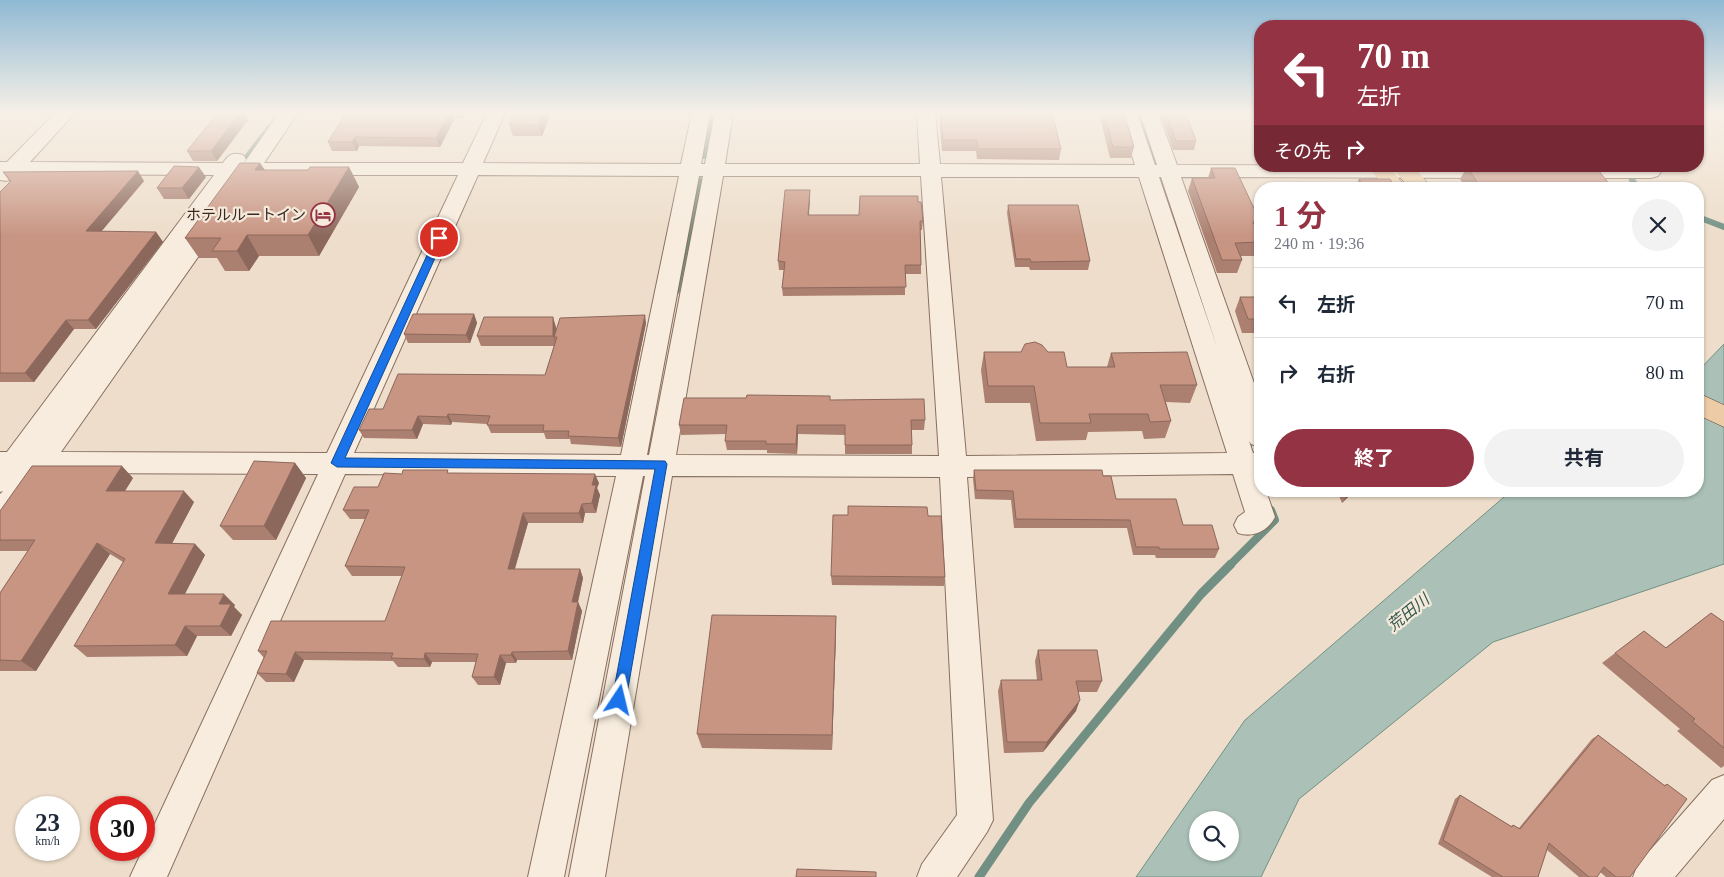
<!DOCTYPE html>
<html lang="ja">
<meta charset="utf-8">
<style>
body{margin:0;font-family:"Times New Roman","Noto Sans JP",serif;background:#f2f2f3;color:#1f2937;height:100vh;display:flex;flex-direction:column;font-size:19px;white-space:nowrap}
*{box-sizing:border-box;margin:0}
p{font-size:16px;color:#747a83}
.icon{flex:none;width:28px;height:28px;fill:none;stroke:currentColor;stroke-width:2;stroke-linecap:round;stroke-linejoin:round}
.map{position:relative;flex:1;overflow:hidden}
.panel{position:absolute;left:1254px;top:182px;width:450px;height:315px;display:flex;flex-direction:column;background:#fff;border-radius:20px;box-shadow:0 1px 4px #0004}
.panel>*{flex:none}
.guide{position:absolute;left:1254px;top:20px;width:450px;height:152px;border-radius:20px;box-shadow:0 1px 4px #0004;background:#943343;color:#fff;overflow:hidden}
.controls{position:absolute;left:1189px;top:811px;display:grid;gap:10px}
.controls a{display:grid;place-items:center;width:50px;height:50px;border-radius:50%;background:#fff;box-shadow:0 1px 4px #0004;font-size:25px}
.speed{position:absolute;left:15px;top:796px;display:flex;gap:10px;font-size:25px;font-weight:700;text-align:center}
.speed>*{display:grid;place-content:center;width:65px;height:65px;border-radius:50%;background:#fff;box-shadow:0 1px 4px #0004;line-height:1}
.speed small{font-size:12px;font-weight:400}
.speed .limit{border:8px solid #d22;background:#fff;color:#111}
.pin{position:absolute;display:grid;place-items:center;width:42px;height:42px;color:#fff;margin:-21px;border:2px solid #fff;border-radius:50%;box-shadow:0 1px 5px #0007}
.me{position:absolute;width:55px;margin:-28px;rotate:10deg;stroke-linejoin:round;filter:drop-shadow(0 0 4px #0008)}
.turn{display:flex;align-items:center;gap:18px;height:105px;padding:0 20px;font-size:22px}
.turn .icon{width:65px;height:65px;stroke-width:2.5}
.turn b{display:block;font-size:35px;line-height:42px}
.then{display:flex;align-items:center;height:48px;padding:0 20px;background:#0003;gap:10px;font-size:19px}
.round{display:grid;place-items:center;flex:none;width:52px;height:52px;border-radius:26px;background:#f2f2f3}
.headline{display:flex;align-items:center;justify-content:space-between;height:85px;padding:0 20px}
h1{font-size:30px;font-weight:700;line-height:38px;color:#943343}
.cta{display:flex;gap:10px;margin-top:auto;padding:10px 20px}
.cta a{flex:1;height:58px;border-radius:30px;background:#943343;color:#fff;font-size:20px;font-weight:700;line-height:58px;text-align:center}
.cta a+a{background:#f2f2f3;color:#1f2937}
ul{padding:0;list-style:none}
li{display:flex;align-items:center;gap:15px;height:70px;padding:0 20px;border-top:1px solid #e0e1e3}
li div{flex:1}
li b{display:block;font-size:19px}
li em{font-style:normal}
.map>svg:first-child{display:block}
</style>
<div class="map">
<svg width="1724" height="877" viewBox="0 0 1724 877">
<rect width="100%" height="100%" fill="#edddca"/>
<path fill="#abc1b7" stroke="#719083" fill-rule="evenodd" d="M1724 344V564L1493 642 1299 799 1261 877H1136L1245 720 1511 491H1698V371ZM1198 820H1230V852H1198Z"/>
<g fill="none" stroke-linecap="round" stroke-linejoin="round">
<path stroke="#719083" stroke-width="6" d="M1138 113 1153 157
M704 156 712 113
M247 157 270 127
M1632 180 1639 189
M1161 182 1170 209
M1698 217 1724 227
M677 291 699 180"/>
<path stroke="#719083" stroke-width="8" d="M1230 565 1275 520 1271 510"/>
<path stroke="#719083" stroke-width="9" d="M979 877 1029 803 1201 594 1231 564"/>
<g stroke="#896f5f" stroke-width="2">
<path id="minor" d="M55 113H75L30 162 223 163C229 154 233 152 243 155L246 159 244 163 279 113H298L264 163H463L487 113H505L483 163 681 164 692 113H710L701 164H705L715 113H733L725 164H920L917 113H935L940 164 1135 165 1119 113H1137L1155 165H1157L1140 113H1158L1177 165 1500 166 1506 168 1509 172 1506 176 1499 178 1181 177 1260 400V447L1251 444 1249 441 1253 453H1260V491H1266L1275 517C1268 531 1253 538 1238 533L1234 525 1238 517 1245 512 1233 474 967 477 993 820 987 832 957 877H917L922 864 957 815 940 477 672 476 605 877H569L645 476H643L564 877H528L616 476 345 474 167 877H130L318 474 46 473 10 524 0 527V494L3 491 0 492V452H7L214 175 18 174C12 180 8 182 0 180V162H7ZM235 175 232 180 235 184 242 186 249 184 256 175H458L327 453 61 452 224 220 220 215 213 213 206 215ZM478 175 679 176 621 455 354 453ZM699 176H703L649 455H647ZM723 176H921L939 456 676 455ZM941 177H1139L1227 453 966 456ZM1159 177H1161L1217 347Z
M1562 166H1665L1658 176 1651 178H1563L1556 176 1553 172 1556 168Z
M1724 775V819L1675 877H1633L1638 864 1712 780Z"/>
</g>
<g stroke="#573e33" stroke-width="1">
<path id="major" d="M1368 166H1389L1407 189H1385Z
M1391 166H1413L1433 189H1410Z
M1698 393 1724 405V427L1698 415Z"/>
</g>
<use href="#minor" fill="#f7ecde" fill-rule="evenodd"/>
<use href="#major" fill="#eccba6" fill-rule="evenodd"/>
</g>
<path fill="#ac8071" d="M218 113H245L248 120 217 161H193L187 151Z
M346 113H466L463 118H455L440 147 359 146 357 151H332L328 142Z
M551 113 542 136H513L509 124Z
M939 113H1020L1061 149 1059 160 977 159 976 151H942Z
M1099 113H1124L1134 147 1131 158H1110Z
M1160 113H1186L1196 141 1194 150H1173Z
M260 163 265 170H308L349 167 359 187 319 256H259L249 271H225L217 258H199L185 238Z
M1467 167 1585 171 1613 189H1466L1460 179Z
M1211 168 1260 221 1257 231 1260 237V248L1257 256H1241L1242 260 1237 273H1217L1188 191 1192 178H1208Z
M3 172 144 181 101 232H156L163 242 96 329H74L34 382H0V192L10 182Z
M206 177 189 199H164L157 188Z
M1359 179 1396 189H1354Z
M810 198 809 215H859L918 202 923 221 922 230H920L921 265V274H905V295L783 296 782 288 784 270H779L778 261Z
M1008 205 1090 261 1088 270H1030L1029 267H1015L1007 213Z
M1240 297H1260V333H1242L1235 311Z
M474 314 477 323 470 343H408L404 334Z
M646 323 621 447 571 444 570 439H546L544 433H491L487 424 452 422 451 425 423 424 417 439 364 438 359 430 383 409 545 375 554 346H481L477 336 556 327V330Z
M984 352H1048L1067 367H1107L1111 353 1197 385 1190 403 1166 402 1171 421 1165 438 1144 439 1142 431 1088 432 1086 440 1036 441 1030 403H985L981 370Z
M830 400 925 420 924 430H911L912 445V454H845V435L798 434 797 454 767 453V450H727L725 441 726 434 681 435 679 425Z
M295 463 306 478 276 540H233L220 526Z
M974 470 1103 476 1116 499 1219 549 1215 558H1156L1155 555H1133L1127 528H1014L1011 500 975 499 973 479Z
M450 473 599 483 597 488 600 495 596 513H585L583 523H528L515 569H580L583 578 578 602 582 611 572 660H517L516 663H506L500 685H478L472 677 476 662H432L430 667H398L393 661 304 660 294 682H266L257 673 264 658 258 651 385 621 402 576H352L345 566 365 519H350L343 510Z
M133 478 125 491 194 502 172 543 195 544 205 555 185 594 235 605 234 607 242 615 231 636H197L187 656 87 657 74 646 123 562 110 554 36 671H0V593L28 551H0V511Z
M1337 491H1354L1342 503Z
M831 576 945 577 944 586 832 585Z
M1711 613 1724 622V766L1721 768 1677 731 1680 729 1602 663 1644 631 1665 648Z
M836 616V633L832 750 702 748 697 734Z
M1038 650 1102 681 1097 692H1078L1076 711 1043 752 1004 753 998 691 1001 680H1037L1035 661Z
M1598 735 1664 785 1667 784 1630 877H1606L1600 872 1597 877H1579L1547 850 1538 877H1492L1438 844 1455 799 1460 795 1511 826 1513 825 1519 828 1592 739Z"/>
<path fill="#8c685c" d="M240 113H245L248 120 217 161 211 151Z
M449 113H453L455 118 440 147 436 138Z
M462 113H466L463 118Z
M543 113H551L542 136 538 125Z
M355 137 359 146 357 151 352 142Z
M260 163 272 183 255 170Z
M199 167 206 177 189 199 182 188Z
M349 167 359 187 319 256 308 235Z
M138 171 144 181 93 241 86 231Z
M810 190V198L808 223V215Z
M156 232 163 242 96 329 88 320Z
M247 235 259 256 249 271 237 251Z
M474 314 477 323 470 343 466 335Z
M645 315 646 323 621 447 618 438Z
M553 317 556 327V337H554L556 346 553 336Z
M66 320 74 329 34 382 25 373Z
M448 414 452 422 451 425 447 417Z
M418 416 423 424 417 439 412 430Z
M797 425 798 434 797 454 796 444Z
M295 463 306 478 276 540 264 526Z
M122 466 133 478 118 502 106 491Z
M595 474 599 483 597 488 600 495 596 513 592 503V485Z
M184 491 194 502 166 555 155 543Z
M1350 491H1354L1342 503Z
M582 504 585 513 583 523 579 513Z
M523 513 528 523 512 578 508 569Z
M97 543 110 554 36 671 21 661Z
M195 544 205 555 179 605 168 594Z
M580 569 583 578 576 611 572 602Z
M224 594 235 605 234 607 242 615 231 636 220 626 219 604Z
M578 602 582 611 572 660 568 651Z
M836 616V633L832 750V735Z
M185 626 197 636 187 656 175 645Z
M295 652 304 660 294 682 286 674Z
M512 652 517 660 516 663 511 655Z
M425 653 432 662 430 667 424 659Z
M500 655 506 663 500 685 494 677Z
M1080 700 1076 711 1043 752 1047 742Z"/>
<path fill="#c89583" stroke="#8c685c" d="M218 113H240L211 151H187Z
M346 113H449L436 138 355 137 352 142H328Z
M514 113H543L538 125 509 124Z
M941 113H1052L1061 149H978L977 140H943Z
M1104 113H1124L1134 147H1113Z
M1166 113H1186L1196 141H1176Z
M240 163H260L255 170H308L310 167H349L308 235H247L237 251H212L221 238H185Z
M174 166 199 167 182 188H157Z
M1467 167H1582L1585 171H1599L1613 189H1482Z
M1211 168H1235L1260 221 1253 222 1260 237V242L1235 243 1242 260H1222L1192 178H1215Z
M138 171 86 231 156 232 88 320H66L25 373H0V192L11 181 3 172Z
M1359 179H1390L1396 189H1364Z
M785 190H810L808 215H859L860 196H918V202H921L923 221H920L921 265H905L906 287 782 288 785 262 778 261Z
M1008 205H1078L1090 261 1031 262 1030 259H1016Z
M1240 297H1260V319H1248Z
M413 314H474L466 335 404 334Z
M645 315 618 438 568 436 569 431H543L544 425H487L490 416 448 414 447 417 418 416 412 430H359L369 409H383L398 374 545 375 557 337H554L560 318Z
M484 317H553V336H477Z
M1035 342 1042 345 1048 352H1064L1067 367H1115L1111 353 1187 352 1197 385H1160L1171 421 1150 422 1148 414H1089L1091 423H1040L1034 386H988L984 352H1021L1025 344Z
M747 395 830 396V400L924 399 925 420H911L912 445H845V425H797L796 444H766V441H725L727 425H679L684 398H746Z
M254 461 295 463 264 526H220Z
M32 466H122L106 491H184L155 543 195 544 168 594H224L219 604H231L220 626H185L175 645 74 646 125 559 97 543 21 661 0 660V593L35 540H0V511Z
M403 470H448L447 473 595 474 592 485H596L592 503 582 504 579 513H523L508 569H580L572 602H578L568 651 512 652 511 655H500L494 677H472L478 654 425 653 424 659 391 658 393 653 295 652 286 674 257 673 267 651H258L271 621H385L405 567 345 566 369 510H343L354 487H378L384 473 402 474Z
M974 470H1102L1103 476H1111L1116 499H1176L1183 525H1212L1219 549H1159V547H1136L1130 520 1016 519 1013 491 976 490Z
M848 506 927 507 928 516H941L945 577 831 576 833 515H848Z
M1711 613 1724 622V748L1692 721 1695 719 1615 653 1644 631 1666 648Z
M712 615 836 616 832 735 697 734Z
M1038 650H1097L1102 681H1076L1080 700 1047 742H1007L1001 680H1042Z
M1598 735 1665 786 1667 784 1687 799 1630 877H1616L1604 867 1597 877H1589L1549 843 1538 877H1503L1443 840 1460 795 1512 827 1513 825 1520 829Z
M797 869 876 872V877H796Z"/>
<linearGradient id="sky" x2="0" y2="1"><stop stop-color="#8fb9d4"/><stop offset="0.48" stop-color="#f7f0e7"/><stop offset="1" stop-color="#f7f0e7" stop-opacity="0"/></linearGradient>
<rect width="1724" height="236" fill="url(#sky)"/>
<path fill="#1a73e8" stroke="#114b97" d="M439 235 444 238 345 458 665 461 667 464 626 700 624 705 619 707 614 705 612 700 655 469 337 467 331 463 435 238Z"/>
<defs>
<g id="hotel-ring" transform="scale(1.25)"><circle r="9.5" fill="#f4e9da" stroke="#943343" stroke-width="1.5"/><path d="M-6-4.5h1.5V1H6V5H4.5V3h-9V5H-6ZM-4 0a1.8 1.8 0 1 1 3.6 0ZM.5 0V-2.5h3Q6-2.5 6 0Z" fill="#943343"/></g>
</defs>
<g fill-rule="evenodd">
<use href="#hotel-ring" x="323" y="215"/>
</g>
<g text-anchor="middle" stroke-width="4.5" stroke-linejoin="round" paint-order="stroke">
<g font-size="15" fill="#3a2a22" stroke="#f4e9da" text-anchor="end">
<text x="306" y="220">ホテルルートイン</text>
</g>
<g font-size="16" font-style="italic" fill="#325950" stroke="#f4e9da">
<text transform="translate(1408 612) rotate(-39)" y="6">荒田川</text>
</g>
</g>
</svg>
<div class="controls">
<a><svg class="icon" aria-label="search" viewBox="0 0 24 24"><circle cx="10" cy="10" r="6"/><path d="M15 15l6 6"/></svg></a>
</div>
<div class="speed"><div>23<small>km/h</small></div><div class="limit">30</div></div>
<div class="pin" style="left:439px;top:238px;background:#d93025"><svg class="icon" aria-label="arrive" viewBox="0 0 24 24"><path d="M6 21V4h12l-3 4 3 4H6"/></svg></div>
<svg class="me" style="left:619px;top:700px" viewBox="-20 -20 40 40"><path d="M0-17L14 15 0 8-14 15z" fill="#1a73e8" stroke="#fff" stroke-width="4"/></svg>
<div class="guide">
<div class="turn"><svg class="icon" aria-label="left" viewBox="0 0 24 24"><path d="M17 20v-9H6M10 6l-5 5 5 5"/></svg><div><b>70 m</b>左折</div></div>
<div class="then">その先<svg class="icon" aria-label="right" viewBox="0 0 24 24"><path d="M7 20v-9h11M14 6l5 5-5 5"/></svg></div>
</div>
<section class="panel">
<div class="headline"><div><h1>1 分</h1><p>240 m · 19:36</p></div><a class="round"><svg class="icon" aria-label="close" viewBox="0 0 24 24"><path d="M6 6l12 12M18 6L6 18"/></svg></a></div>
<ul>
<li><svg class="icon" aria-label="left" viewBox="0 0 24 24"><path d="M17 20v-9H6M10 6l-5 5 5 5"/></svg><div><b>左折</b></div><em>70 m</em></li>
<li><svg class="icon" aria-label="right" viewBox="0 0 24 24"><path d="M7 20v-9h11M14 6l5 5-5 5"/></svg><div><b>右折</b></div><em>80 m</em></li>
</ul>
<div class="cta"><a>終了</a><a>共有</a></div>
</section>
</div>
